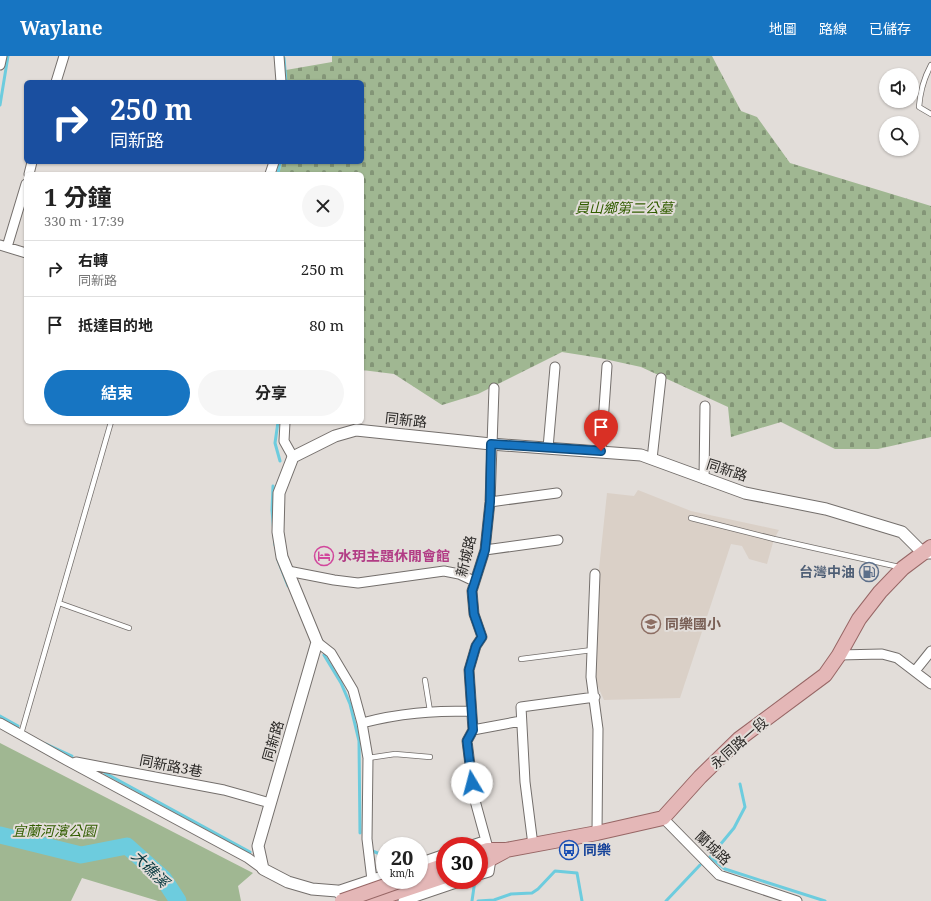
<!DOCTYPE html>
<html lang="zh-TW">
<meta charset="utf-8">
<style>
body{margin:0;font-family:"Noto Serif","Noto Sans TC",serif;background:#f6f6f6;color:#222;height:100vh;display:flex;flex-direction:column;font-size:15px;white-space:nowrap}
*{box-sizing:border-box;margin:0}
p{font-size:13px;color:#767676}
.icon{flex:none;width:22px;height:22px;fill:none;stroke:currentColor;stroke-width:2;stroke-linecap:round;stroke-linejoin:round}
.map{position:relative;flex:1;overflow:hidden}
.details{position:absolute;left:24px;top:116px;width:340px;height:252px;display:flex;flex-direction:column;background:#fff;border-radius:6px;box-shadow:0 1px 3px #0004}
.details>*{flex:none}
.guide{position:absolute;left:24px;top:24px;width:340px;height:84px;border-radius:6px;box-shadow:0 1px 3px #0004;background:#1a4fa0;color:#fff;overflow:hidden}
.tools{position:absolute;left:879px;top:12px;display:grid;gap:8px}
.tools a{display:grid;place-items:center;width:40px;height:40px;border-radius:50%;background:#fff;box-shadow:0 1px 3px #0004;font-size:20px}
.speed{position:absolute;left:376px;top:781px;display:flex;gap:8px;font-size:20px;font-weight:700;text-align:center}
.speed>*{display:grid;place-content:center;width:52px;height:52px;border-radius:50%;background:#fff;box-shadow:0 1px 3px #0004;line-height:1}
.speed small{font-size:10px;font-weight:400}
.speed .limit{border:6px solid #d22;background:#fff;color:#111}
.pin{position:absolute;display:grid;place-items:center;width:34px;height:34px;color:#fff;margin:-41px -17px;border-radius:50% 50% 50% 0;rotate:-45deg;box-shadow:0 0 4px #0007}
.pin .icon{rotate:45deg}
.me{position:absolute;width:44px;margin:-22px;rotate:352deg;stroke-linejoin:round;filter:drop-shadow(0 0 3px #0008)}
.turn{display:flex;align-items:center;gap:14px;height:84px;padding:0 20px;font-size:18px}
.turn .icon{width:52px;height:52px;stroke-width:2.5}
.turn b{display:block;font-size:28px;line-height:34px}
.round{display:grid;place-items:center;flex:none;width:42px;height:42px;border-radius:21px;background:#f6f6f6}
.headline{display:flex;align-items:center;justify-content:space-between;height:68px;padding:0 20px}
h1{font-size:24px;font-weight:700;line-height:30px}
.button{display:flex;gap:8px;margin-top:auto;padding:8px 20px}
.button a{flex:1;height:46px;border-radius:24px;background:#1775c2;color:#fff;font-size:16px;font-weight:700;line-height:46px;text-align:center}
.button a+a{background:#f6f6f6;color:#222}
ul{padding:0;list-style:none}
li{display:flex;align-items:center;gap:12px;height:56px;padding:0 20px;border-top:1px solid #e0e0e0}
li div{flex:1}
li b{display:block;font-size:15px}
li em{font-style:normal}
header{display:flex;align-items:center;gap:24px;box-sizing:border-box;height:56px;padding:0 20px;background:#1775c2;color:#fff}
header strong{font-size:19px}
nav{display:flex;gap:22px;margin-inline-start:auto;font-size:14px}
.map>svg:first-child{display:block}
</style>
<header>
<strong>Waylane</strong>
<nav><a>地圖</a><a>路線</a><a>已儲存</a></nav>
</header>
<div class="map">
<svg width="931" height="845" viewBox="0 0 931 845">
<defs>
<pattern id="cemetery-stones" width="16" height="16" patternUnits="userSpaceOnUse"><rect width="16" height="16" fill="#a0b792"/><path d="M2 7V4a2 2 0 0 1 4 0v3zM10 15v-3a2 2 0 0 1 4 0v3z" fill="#839577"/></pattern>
</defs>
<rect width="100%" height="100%" fill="#e2ddd9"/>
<path fill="#dad0c7" d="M638 434 691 455 779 474 774 483 767 508 749 503 742 490 731 488 680 642 604 644 595 624 599 513 607 437 634 440Z"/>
<path fill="#a0b792" d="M0 687 253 817 238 830 241 845H158L82 822 71 845H0Z"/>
<path fill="url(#cemetery-stones)" d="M332 0H712L741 55 757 61 790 107 931 150V381L878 393H835L781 366 731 381 728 351 641 311 600 302 562 296 478 338 442 349 394 318 362 314V118H279L282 106H362V26H287L286 14 332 6Z"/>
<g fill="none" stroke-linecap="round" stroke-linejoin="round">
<path stroke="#6dccde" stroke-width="3" d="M284 2 286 26
M0 49 8 0
M278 118 280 106
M278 366 275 387 280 405
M273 430 272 454 275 489
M278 504 288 530
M324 599 341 627 350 648 359 685 360 777
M0 660 18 670
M46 688 72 700
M105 717 250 796
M740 728 745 751 734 772 710 801 725 813 825 845
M370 794 385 800
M472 845 475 824
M478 845 494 844 511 838 532 837 538 833 555 815 577 817 582 845
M666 845 700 809"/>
<path stroke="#6dccde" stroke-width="17" d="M0 779 81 799 127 790 163 822 178 845"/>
<g stroke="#746f6c" stroke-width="6">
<path id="service" d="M931 9C924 22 920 37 919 51L931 58
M691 462 774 483 899 511
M59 547 129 572
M521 603 592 594
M425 624 430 655
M21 678 111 366
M368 702 395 698 430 701"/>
</g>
<g stroke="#746f6c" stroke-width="11">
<path id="minor" d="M279 0 281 26
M0 9 2 0
M56 26 64 0
M29 118 32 106
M270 118 274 106
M0 189 26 197
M7 191 26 128
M285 366 284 385 293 401
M548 392 555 311
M601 395 607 310
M652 403 661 322
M704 423 705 350
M490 446 557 437
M485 494 558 484
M288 515 334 524 358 527 444 515 459 518 474 525
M595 518 591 621 598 673 597 777
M317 586 331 597 353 634 362 667 368 702 367 783 372 824
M839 599 882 598 897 602 931 628
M915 615 931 595
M0 667 66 704 248 802 263 813
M362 667C400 657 432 655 471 655
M473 674 521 665
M76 706 224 734 270 747
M663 762 719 819 797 845
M533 789 525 726 521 651 595 641
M469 790 481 786 487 793
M419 807 445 798
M479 819 489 816 491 803 474 741 467 685 473 674 469 614 476 590 482 581 474 558 472 535 485 494 490 446 494 332
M337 835 385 819
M403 845 465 824"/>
</g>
<g stroke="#746f6c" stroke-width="13">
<path id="tertiary" d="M349 845 337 835 312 833 288 826 263 813 258 790 317 586 282 501 278 476 279 437 293 401 335 380 356 374 491 388 641 399 745 437 826 453 902 476 923 497H930"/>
</g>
<g stroke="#976665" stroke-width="16">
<path id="primary" d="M479 797 488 794H506L597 777 663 762 700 721 739 683 825 619 839 599 859 563 880 536 903 512 931 491
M479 809 505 795
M419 818 445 809
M371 845 445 820"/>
</g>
<use href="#service" stroke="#fff" stroke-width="4.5"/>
<use href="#minor" stroke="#fff" stroke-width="9"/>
<use href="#tertiary" stroke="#fff" stroke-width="11"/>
<use href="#primary" stroke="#e4b7b7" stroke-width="14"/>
<g stroke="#976665" stroke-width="16" stroke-linecap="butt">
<path id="primary-bridge" d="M342 845 402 824"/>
</g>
<use href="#primary-bridge" stroke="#e4b7b7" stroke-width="14"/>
</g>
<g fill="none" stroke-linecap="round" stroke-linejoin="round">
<g stroke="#0f4c7e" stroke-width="10">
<path id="route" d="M472 727 467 685 473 674 469 614 476 590 482 581 474 558 472 535 485 494 490 446 491 388 601 395"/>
</g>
<use href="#route" stroke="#1775c2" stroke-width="7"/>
</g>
<defs>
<g id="hotel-ring" transform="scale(1)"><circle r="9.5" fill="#e2ddd9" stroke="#d1479c" stroke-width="1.5"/><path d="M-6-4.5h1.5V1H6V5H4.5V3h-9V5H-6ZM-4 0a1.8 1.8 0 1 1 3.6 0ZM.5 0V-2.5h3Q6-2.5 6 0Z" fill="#d1479c"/></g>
<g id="fuel-ring" transform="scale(1)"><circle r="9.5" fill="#e2ddd9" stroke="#5c6f8a" stroke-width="1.5"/><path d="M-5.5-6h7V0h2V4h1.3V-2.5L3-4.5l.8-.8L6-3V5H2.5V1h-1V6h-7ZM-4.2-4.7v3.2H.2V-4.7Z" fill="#5c6f8a"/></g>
<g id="school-ring" transform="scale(1)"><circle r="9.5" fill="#e2ddd9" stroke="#8d6e63" stroke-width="1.5"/><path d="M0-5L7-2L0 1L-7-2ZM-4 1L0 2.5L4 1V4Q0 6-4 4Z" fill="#8d6e63"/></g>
<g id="bus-ring" transform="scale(1)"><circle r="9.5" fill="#e2ddd9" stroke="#1a4fb4" stroke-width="1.5"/><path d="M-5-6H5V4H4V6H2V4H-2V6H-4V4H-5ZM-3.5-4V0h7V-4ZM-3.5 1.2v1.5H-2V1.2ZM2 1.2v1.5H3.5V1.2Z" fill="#1a4fb4"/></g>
</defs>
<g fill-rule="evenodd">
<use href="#hotel-ring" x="324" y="500"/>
<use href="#fuel-ring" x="869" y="516"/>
<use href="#school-ring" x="651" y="568"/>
<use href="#bus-ring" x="569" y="794"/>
</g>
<g text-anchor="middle" stroke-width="4" stroke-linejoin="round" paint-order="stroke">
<g font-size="14" font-style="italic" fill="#325d00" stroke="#e2ddd9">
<text x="624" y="157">員山鄉第二公墓</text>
<text x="54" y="780">宜蘭河濱公園</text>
</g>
<g font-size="14" fill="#2a2826" stroke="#e2ddd9">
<text transform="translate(406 364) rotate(6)" y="5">同新路</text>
<text transform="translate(727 414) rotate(18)" y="5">同新路</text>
<text transform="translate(466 500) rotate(-76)" y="5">新城路</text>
<text transform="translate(273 685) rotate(-74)" y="5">同新路</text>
<text transform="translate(739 687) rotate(-41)" y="5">永同路一段</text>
<text transform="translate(171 710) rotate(11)" y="5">同新路3巷</text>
<text transform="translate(713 792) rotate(43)" y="5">蘭城路</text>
</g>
<g font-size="14" font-weight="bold" fill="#b23c85" stroke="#e2ddd9" text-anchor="start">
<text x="338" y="505">水玥主題休閒會館</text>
</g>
<g font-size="14" font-weight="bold" fill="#4e5e75" stroke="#e2ddd9" text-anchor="end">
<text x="855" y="521">台灣中油</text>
</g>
<g font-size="14" font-weight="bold" fill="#785e54" stroke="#e2ddd9" text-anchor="start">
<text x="665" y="573">同樂國小</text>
</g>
<g font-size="14" font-weight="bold" fill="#164399" stroke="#e2ddd9" text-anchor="start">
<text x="583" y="799">同樂</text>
</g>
<g font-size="15" font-style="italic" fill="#05353c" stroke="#e2ddd9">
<text transform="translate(150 813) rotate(45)" y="5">大礁溪</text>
</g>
</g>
</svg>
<div class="tools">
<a><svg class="icon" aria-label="sound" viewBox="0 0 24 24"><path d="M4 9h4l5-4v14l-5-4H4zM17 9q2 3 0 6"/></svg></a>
<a><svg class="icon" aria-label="search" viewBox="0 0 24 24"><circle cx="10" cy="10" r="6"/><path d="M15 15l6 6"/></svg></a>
</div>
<div class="speed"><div>20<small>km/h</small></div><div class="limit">30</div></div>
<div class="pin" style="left:601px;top:395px;background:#d93025"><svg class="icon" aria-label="arrive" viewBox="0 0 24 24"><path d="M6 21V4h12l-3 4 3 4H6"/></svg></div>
<svg class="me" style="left:472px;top:727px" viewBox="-20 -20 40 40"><circle r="19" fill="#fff"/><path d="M0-13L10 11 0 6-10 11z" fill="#1775c2"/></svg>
<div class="guide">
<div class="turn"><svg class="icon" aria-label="right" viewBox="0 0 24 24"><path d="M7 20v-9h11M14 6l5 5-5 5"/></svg><div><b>250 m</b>同新路</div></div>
</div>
<section class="details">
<div class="headline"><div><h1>1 分鐘</h1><p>330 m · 17:39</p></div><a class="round"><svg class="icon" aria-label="close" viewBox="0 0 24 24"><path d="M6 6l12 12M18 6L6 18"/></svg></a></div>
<ul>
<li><svg class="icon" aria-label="right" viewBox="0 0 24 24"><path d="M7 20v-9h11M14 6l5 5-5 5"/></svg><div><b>右轉</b><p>同新路</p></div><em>250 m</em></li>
<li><svg class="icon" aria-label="arrive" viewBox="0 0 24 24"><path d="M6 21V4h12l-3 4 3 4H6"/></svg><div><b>抵達目的地</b></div><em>80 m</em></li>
</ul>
<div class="button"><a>結束</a><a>分享</a></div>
</section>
</div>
